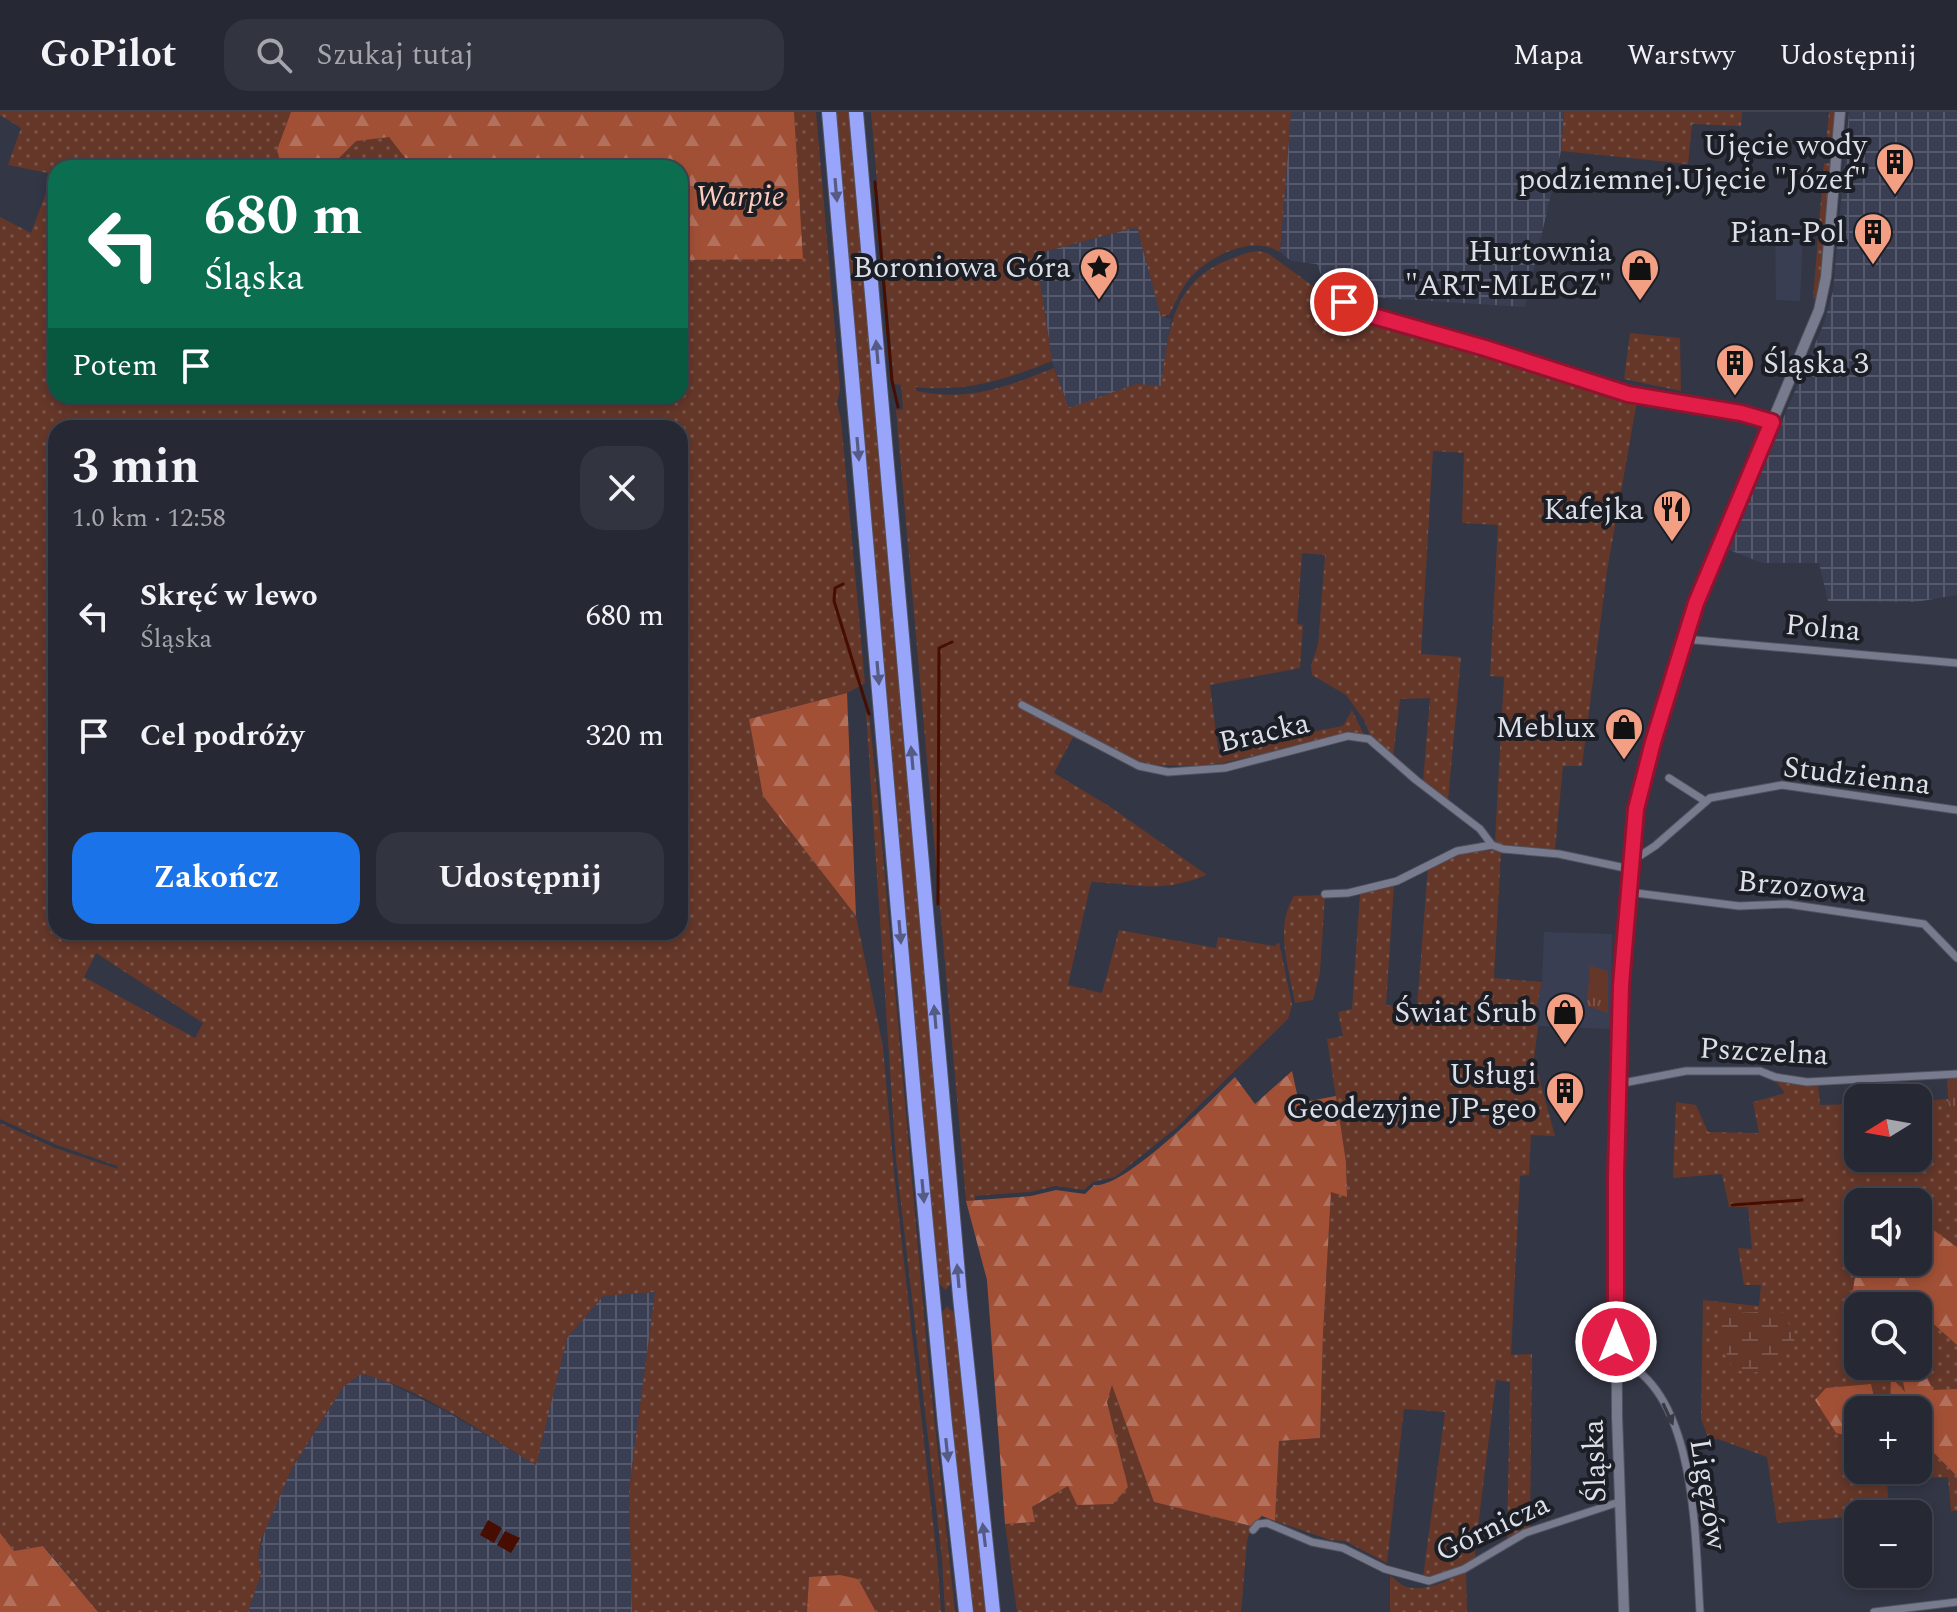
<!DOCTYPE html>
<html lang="pl">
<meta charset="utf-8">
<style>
body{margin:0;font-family:Spectral,serif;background:#323440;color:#f1f3f6;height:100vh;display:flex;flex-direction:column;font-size:30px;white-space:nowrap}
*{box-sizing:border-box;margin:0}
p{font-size:26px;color:#a4a6ac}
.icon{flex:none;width:44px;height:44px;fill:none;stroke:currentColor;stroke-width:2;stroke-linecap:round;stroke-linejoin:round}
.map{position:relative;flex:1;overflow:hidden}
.sheet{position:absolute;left:48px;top:308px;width:640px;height:520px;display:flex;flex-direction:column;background:#262834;border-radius:24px;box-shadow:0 4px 12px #0003,0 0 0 2px #42444f}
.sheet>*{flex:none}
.top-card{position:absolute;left:48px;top:48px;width:640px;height:244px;border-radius:24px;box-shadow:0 4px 12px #0003,0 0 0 2px #42444f;background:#0b6e4f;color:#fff;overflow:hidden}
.needle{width:52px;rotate:259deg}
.tools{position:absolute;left:1844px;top:972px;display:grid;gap:16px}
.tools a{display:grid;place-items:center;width:88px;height:88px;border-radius:16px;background:#262834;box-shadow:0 4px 12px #0003,0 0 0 2px #42444f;font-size:40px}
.pin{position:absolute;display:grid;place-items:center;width:68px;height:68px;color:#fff;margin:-34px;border:4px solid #fff;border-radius:50%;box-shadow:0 2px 8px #0007}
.me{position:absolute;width:88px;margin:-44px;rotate:0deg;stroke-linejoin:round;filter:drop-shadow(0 0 6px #0008)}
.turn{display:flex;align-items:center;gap:28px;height:168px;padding:0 24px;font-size:36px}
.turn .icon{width:104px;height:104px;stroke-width:2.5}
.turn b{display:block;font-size:56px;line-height:68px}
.then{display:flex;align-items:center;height:76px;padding:0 24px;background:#0003;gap:16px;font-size:30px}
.round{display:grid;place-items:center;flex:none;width:84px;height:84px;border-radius:24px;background:#323440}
.overview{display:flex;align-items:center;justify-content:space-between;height:136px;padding:0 24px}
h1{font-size:48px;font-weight:700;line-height:60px}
.button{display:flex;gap:16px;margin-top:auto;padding:16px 24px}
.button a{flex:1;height:92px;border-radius:24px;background:#1a73e8;color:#fff;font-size:32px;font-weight:700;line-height:92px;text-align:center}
.button a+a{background:#323440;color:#f1f3f6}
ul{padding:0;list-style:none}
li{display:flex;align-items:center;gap:24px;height:120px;padding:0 24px}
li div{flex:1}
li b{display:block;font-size:30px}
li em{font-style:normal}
header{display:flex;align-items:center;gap:48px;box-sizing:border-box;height:112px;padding:0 40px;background:#262834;border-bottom:2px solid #42444f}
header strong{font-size:38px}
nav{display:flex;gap:44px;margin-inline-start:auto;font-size:28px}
.search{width:560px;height:72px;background:#323440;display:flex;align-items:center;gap:20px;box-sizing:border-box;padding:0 28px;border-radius:24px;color:#a4a6ac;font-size:30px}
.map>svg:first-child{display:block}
</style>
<header>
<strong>GoPilot</strong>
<div class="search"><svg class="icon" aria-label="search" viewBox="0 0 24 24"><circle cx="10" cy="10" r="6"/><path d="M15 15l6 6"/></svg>Szukaj tutaj</div>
<nav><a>Mapa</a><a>Warstwy</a><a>Udostępnij</a></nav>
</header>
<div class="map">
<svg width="1957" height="1500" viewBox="0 0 1957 1500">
<defs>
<pattern id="industrial-grid" width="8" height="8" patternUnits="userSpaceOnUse" patternTransform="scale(2)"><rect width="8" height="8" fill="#3a3e53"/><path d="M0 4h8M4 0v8" fill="none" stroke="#56596c"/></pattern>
<pattern id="grass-dots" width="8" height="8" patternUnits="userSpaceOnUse" patternTransform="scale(2)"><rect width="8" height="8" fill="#643729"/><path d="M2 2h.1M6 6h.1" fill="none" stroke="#7a5448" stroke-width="1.8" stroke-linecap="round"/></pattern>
<pattern id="forest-firs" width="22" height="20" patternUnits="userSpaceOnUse" patternTransform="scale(2)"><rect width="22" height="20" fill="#a15036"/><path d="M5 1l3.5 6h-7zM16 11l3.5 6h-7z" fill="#b2715d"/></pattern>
<pattern id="wetland-marsh" width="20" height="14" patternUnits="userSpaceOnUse" patternTransform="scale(2)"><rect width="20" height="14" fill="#643729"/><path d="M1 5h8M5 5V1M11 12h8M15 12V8" fill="none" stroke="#7a5448"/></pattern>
<pattern id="park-tufts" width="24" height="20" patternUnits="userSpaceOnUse" patternTransform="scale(2)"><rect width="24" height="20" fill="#643729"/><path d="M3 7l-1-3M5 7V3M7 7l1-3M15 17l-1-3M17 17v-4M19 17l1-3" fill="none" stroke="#7a5448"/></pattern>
</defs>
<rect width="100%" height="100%" fill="#333645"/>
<path fill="#3a3e53" d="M1775 113 1803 119 1800 189 1776 188Z
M1544 820 1612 822 1611 917 1538 914 1533 911 1542 870Z"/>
<path fill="url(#industrial-grid)" d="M1291 0H1564L1561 39 1525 195 1367 185 1368 175 1342 173 1322 166 1317 152 1291 149 1280 140Z
M1849 0H1957V483L1916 490 1828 489 1819 451H1762L1727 437 1824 211 1833 179Z
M1137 115 1161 204 1171 207 1161 275 1136 272 1069 297 1052 249 1036 142Z
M656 1180 629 1377 632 1500H248L261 1462 258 1445 266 1414 292 1356 343 1275 361 1262 381 1267 447 1300 535 1352 567 1226 603 1184Z"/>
<path fill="url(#grass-dots)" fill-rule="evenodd" d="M0 0H816L840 277 837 291 841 308 865 571 847 581 749 607 763 684 856 804 883 935 894 1060 938 1455 941 1500H876L809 1465 807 1500H632L629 1377 655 1180 603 1184 567 1226 536 1353C484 1322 419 1275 361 1262L343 1275 292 1356 261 1428 258 1445 261 1462 248 1500H98L44 1434 14 1439 0 1421V1011L55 1036 118 1057 117 1054 57 1033 0 1007V105L31 121 53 62 8 53 21 16 0 3ZM56 56H680V284H56ZM56 316H680V820H56ZM96 841 203 911 195 926 84 865Z
M836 0H850L953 1168 946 1178 938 1171Z
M871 0H1291L1280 140C1253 123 1213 142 1192 164 1182 174 1176 190 1169 203L1161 205 1137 115 1036 142 1052 249C1002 269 968 280 914 275L917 279C969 290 1006 275 1054 256L1069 296 1136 272 1161 274C1169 219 1171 168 1233 146 1246 141 1256 136 1269 142L1351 202 1637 289 1607 459 1582 654H1563L1555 738 1504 734 1495 729 1504 565 1490 564 1498 413 1462 411 1464 341 1433 339 1421 542 1461 545 1448 689 1423 669 1430 586 1400 587 1393 646 1371 626 1364 608 1346 583 1312 563 1311 553 1318 533 1325 443 1302 441 1297 512 1303 513 1300 556 1210 573 1218 637 1343 614 1352 598 1364 623 1343 622 1223 651 1198 654 1150 653 1144 650 1138 657 1073 625 1054 661 1109 694 1207 763C1158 782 1140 772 1091 770L1068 873 1102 881 1119 818 1216 836 1218 825 1275 834 1279 830 1292 893 1288 907 1176 1016 1115 1065 1093 1070 1084 1078 1056 1074 1030 1080 975 1084V1089H966L896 298 903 297 901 273 894 272Z
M1564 0H1742L1741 14 1692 12 1688 52 1561 39Z
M1829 0H1836L1832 46H1825Z
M1824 51 1832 52 1822 164 1817 185 1813 187Z
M1630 221 1680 226 1681 279 1624 267Z
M866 601 869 602 878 688 928 1249 955 1500H945L942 1447 896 1048Z
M1496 738 1501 740 1494 866 1542 870 1533 911 1538 914 1534 947 1555 1024 1531 1023 1529 1063 1520 1064 1511 1243 1532 1242 1530 1415 1507 1430 1510 1270 1496 1268 1474 1448 1430 1466 1423 1465 1445 1300 1404 1297 1387 1451 1345 1429 1330 1428 1275 1409 1279 1329 1320 1326 1323 1222 1331 1079 1347 1084 1346 1050 1327 927 1343 924 1338 900 1352 897 1360 781 1394 772 1386 893 1417 895 1428 755 1457 741Z
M1325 783 1320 861 1313 888 1295 891C1289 856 1274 816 1294 784Z
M1774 967 1818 972 1820 993 1858 992V1046H1918V989L1948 987 1949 1002H1957V1399H1951L1948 1365 1887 1367 1889 1402H1858V1404L1777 1411 1767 1345 1718 1327 1709 1328 1701 1307 1703 1188 1759 1194 1761 1173H1744L1738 1136 1752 1137 1748 1095H1729L1722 1062 1673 1066 1676 990 1696 993 1708 1020 1759 1021 1753 990 1785 981ZM1858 1090H1918V1150H1858ZM1858 1194H1918V1254H1858ZM1858 1298H1918V1358H1858Z
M947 1194 956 1203 988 1500H973L968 1461 941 1202Z
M1112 1272 1154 1390 1251 1414 1247 1429 1241 1500H1017L1005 1412 1034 1410 1032 1395 1068 1374 1128 1375 1107 1290Z
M1466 1459 1467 1500H1390V1464C1396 1467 1401 1474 1407 1475 1428 1480 1448 1468 1466 1459Z"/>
<path fill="url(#forest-firs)" d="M291 0H794L803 147 680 148V56H413L389 25 356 29 335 50 304 56H282L277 38Z
M847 581 856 804 763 684 749 607Z
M1292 959 1299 991 1336 984 1346 1050 1347 1085 1331 1080 1323 1222 1320 1326 1279 1329 1275 1409 1262 1404 1251 1414 1154 1390 1112 1273 1107 1290 1128 1375 1113 1392 1077 1393 1068 1374 1032 1395 1035 1410 1005 1412 987 1168 966 1089 1031 1084 1056 1078 1085 1082 1094 1073C1125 1077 1211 988 1235 965L1255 992Z
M1918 1107 1957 1135V1233L1928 1207 1918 1204V1194H1868L1851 1190 1858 1146V1150H1918Z
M1918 1246 1933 1278 1957 1277V1364L1918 1325V1298H1890L1891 1265 1905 1280 1900 1254H1918Z
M1871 1272 1877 1298H1858V1326L1836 1321 1815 1288 1826 1276Z
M0 1421 14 1439 43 1434 98 1500H0Z
M840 1463 858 1467 876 1500H807L809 1465Z"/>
<path fill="url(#wetland-marsh)" d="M1782 1199 1796 1226 1765 1261 1733 1258 1717 1216 1733 1201Z"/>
<path fill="url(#park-tufts)" d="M1590 854 1608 859V901L1587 894Z
M1957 965V1002H1949L1947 966Z"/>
<path fill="#470d00" d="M488 1408 502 1416 494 1431 480 1423Z
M505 1419 520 1426 511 1441 497 1433Z"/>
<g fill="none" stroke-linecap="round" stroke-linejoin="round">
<path stroke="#470d00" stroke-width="3" d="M875 70 892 269 898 295
M843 472 835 476 834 489 869 602
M938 792 939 536 952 530
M1732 1093 1802 1088"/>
<g stroke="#515360" stroke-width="9">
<path id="street" d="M1342 173 1344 190 1356 199 1485 236 1628 282 1741 301 1772 310
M1684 527 1957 551
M1022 593 1139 654 1168 660 1225 656 1348 624 1369 627 1416 668 1480 717 1492 733 1503 737 1559 742 1630 757
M1669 666 1705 689
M1631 745H1638L1655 734 1710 686 1782 673 1957 698
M1628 780 1739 794 1787 792 1924 812 1957 846
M1325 782 1348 781 1397 769 1457 739 1492 733
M1618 972 1686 959H1760L1775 965 1807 970 1957 962
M1616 1247C1698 1275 1695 1430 1700 1500
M1253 1418 1258 1412 1267 1411 1312 1430 1343 1436 1385 1457 1429 1469 1464 1457 1525 1421 1619 1390
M1874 1500 1957 1490"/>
</g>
<g stroke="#515360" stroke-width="12">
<path id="secondary" d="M1624 1500 1617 1304 1616 1064 1622 844 1636 697 1645 655 1696 491 1819 198 1826 165 1840 0"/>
</g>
<g stroke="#515360" stroke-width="16">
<path id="highway" d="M829 0 915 996 945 1313 966 1500
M856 0 960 1185 993 1500"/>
</g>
<use href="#street" stroke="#777b8d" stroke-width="7"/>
<use href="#secondary" stroke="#777b8d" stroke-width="10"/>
<use href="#highway" stroke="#98a5fa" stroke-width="14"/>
</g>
<defs><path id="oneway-solid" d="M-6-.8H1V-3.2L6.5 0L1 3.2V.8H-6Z" transform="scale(2)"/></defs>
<g fill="#545b85">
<use href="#oneway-solid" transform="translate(836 78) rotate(85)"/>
<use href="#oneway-solid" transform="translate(877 240) rotate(-95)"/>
<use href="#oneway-solid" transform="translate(858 337) rotate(85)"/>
<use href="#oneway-solid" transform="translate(878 561) rotate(85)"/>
<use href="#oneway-solid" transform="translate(912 646) rotate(-95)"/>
<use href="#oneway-solid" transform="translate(900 820) rotate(85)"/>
<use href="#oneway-solid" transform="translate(935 905) rotate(-95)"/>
<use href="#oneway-solid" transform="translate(923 1079) rotate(85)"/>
<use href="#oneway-solid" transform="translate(958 1164) rotate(-95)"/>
<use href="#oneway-solid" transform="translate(947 1338) rotate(84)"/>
<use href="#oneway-solid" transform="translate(984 1423) rotate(-97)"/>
</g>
<use fill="#373a44" href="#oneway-solid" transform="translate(1668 1302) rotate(65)"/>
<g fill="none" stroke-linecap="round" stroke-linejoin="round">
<g stroke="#92132f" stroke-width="20">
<path id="route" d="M1344 190 1356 199 1485 236 1628 282 1741 301 1772 310 1696 491 1653 630 1636 697 1621 873 1616 1064V1230"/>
</g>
<use href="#route" stroke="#e11d48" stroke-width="14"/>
</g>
<defs>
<g id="building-pin" transform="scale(2)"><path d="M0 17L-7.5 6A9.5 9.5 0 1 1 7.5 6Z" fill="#f39f84" stroke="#1c1e25"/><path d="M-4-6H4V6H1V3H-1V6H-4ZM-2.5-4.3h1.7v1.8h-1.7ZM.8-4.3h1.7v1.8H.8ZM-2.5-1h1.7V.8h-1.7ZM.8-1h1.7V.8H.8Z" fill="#111"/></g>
<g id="sight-pin" transform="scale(2)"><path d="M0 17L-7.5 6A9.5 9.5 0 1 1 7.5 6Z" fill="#f39f84" stroke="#1c1e25"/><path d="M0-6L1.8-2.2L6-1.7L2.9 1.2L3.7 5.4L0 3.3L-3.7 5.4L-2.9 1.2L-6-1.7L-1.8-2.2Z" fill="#111"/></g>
<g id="shop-pin" transform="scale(2)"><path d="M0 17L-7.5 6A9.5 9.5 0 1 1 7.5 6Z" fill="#f39f84" stroke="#1c1e25"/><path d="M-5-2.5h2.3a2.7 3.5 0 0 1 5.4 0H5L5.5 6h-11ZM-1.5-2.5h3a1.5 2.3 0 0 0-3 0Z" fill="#111"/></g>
<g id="restaurant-pin" transform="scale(2)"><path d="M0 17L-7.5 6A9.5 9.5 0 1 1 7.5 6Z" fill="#f39f84" stroke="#1c1e25"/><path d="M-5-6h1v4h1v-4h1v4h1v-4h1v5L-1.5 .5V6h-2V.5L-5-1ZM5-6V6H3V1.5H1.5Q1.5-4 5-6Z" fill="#111"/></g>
</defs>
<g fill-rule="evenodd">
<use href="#building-pin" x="1895" y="50"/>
<use href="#building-pin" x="1873" y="120"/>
<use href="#sight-pin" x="1099" y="155"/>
<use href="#shop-pin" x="1640" y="156"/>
<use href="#building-pin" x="1735" y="251"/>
<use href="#restaurant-pin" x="1672" y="397"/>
<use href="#shop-pin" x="1624" y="615"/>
<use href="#shop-pin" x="1565" y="900"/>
<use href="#building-pin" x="1565" y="979"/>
</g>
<g text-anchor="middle" stroke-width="8" stroke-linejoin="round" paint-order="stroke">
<g font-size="30" fill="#dcdee8" stroke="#1c1e25" text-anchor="end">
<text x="1867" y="43">Ujęcie wody<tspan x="1867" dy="34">podziemnej.Ujęcie "Józef"</tspan></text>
<text x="1845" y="130">Pian-Pol</text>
<text x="1612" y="149">Hurtownia<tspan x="1612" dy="34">"ART-MLECZ"</tspan></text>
<text x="1071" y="165">Boroniowa Góra</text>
<text x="1763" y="261" text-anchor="start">Śląska 3</text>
<text x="1644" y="407">Kafejka</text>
<text x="1596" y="625">Meblux</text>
<text x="1537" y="910">Świat Śrub</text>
<text x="1537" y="972">Usługi<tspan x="1537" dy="34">Geodezyjne JP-geo</tspan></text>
</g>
<g font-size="30" font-style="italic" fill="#fcccbd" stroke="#1c1e25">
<text x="740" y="94">Warpie</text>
</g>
<g font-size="30" fill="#dcdee8" stroke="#1c1e25">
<text transform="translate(1823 515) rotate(5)" y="10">Polna</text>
<text transform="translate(1264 620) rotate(-13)" y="10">Bracka</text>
<text transform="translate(1857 663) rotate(7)" y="10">Studzienna</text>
<text transform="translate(1802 774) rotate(5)" y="10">Brzozowa</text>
<text transform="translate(1764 939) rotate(3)" y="10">Pszczelna</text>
<text transform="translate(1594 1349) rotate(-92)" y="10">Śląska</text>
<text transform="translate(1709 1382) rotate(81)" y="10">Ligęzów</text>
<text transform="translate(1492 1415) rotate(-25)" y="10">Górnicza</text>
</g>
</g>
</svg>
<div class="tools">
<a><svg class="needle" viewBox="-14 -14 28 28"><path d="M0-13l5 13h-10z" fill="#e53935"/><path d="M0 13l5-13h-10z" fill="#a4a6ac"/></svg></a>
<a><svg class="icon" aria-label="sound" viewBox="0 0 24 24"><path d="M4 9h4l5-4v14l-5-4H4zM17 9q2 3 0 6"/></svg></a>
<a><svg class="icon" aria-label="search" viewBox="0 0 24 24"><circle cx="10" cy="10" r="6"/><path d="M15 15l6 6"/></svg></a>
<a>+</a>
<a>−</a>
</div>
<div class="pin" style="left:1344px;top:190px;background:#d93025"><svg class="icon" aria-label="arrive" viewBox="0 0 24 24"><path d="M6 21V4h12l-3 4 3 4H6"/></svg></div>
<svg class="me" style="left:1616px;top:1230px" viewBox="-20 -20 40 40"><circle r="17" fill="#e11d48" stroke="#fff" stroke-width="3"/><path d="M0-11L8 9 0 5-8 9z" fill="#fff"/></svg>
<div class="top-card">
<div class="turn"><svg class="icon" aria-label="left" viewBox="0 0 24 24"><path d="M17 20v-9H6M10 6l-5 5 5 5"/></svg><div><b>680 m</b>Śląska</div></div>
<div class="then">Potem<svg class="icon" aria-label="arrive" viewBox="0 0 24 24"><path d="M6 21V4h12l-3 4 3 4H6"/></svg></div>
</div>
<section class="sheet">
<div class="overview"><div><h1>3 min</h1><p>1.0 km · 12:58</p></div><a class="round"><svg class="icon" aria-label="close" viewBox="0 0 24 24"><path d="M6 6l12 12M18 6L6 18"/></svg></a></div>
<ul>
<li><svg class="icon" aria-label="left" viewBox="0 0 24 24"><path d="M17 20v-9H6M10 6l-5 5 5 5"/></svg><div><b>Skręć w lewo</b><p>Śląska</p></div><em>680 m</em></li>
<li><svg class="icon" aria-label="arrive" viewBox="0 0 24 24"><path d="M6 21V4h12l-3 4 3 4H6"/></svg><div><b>Cel podróży</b></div><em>320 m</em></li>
</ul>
<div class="button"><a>Zakończ</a><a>Udostępnij</a></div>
</section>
</div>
